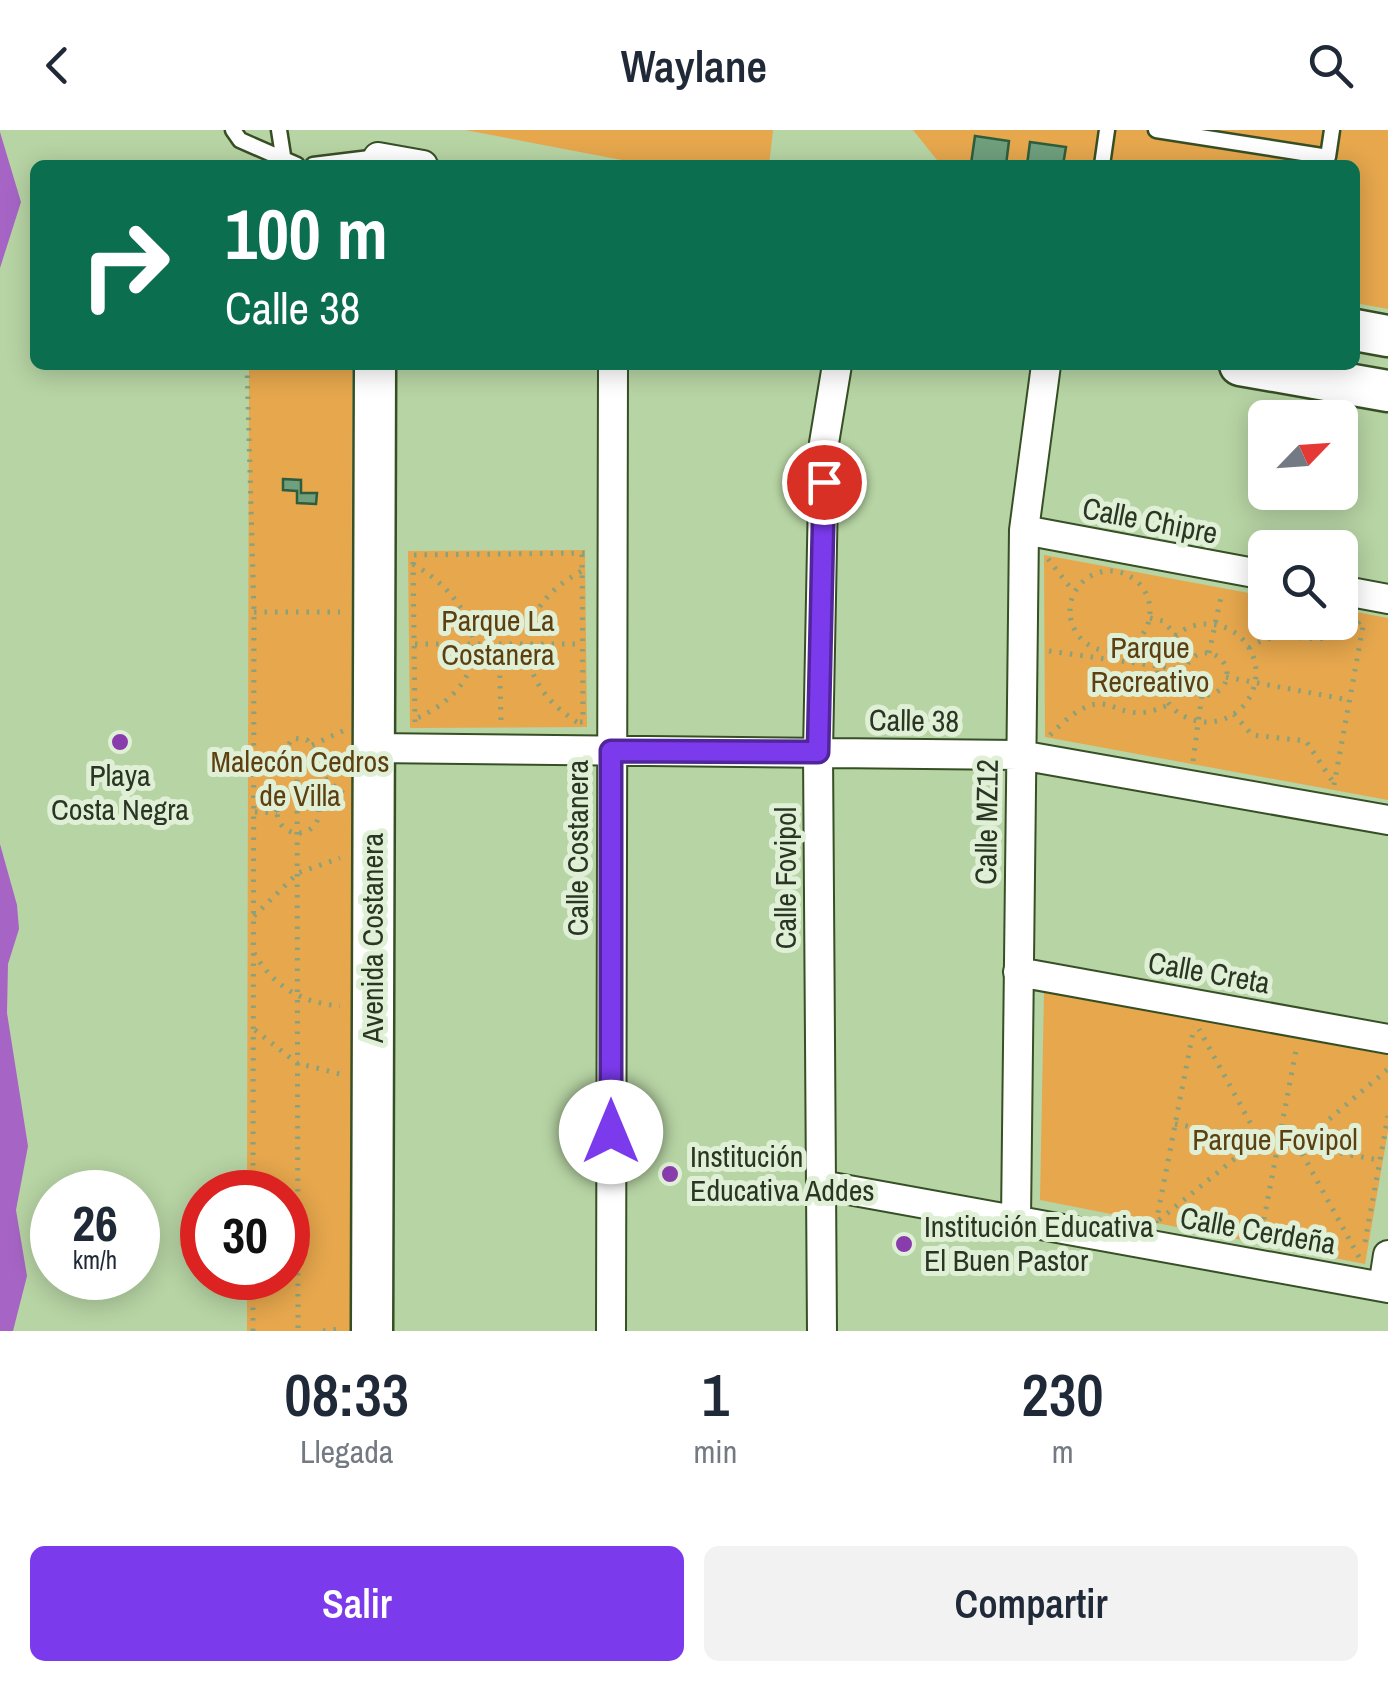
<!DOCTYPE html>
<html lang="es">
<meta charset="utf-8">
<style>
body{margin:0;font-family:"Archivo Narrow",sans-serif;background:#f2f2f3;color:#1f2937;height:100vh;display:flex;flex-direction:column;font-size:38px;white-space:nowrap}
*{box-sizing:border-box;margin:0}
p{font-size:32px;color:#747a83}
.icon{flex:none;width:55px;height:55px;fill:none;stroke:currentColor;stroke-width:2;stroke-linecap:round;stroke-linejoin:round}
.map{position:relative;height:1201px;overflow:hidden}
.panel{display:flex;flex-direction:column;background:#fff;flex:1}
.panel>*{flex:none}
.top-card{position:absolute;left:30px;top:30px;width:1330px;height:210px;border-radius:15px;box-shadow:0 5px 25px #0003;background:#0b6e4f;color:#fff;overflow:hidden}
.needle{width:65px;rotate:65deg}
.buttons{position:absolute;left:1248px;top:270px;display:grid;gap:20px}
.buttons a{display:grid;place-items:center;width:110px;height:110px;border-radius:15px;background:#fff;box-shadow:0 5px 25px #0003;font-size:50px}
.speed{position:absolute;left:30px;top:1040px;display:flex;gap:20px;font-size:50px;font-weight:700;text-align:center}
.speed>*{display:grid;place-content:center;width:130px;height:130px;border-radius:50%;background:#fff;box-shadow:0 5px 25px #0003;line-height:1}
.speed small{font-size:25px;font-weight:400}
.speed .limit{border:15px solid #d22;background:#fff;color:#111}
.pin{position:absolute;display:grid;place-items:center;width:85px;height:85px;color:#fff;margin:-42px;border:5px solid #fff;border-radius:50%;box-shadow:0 2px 10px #0007}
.me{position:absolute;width:110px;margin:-55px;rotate:0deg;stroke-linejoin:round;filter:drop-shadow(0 0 8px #0008)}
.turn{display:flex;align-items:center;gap:35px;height:210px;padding:0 30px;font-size:45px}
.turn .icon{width:130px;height:130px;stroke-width:2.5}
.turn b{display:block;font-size:70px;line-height:85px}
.eta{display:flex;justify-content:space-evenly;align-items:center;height:170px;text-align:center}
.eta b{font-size:60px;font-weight:600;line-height:70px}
.primary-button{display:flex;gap:20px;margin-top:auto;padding:20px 30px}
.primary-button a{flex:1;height:115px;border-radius:15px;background:#7c3aed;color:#fff;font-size:40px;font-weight:600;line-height:115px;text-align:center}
.primary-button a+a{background:#f2f2f3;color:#1f2937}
header{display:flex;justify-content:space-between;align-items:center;height:130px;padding:0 30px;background:#fff;font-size:45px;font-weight:600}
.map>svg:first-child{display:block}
</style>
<header><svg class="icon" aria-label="back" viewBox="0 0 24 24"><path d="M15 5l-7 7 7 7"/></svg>Waylane<svg class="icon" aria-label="search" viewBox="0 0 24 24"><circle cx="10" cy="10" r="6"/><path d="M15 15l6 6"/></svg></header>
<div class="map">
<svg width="1388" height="1201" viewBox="0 0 1388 1201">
<rect width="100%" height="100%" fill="#b7d4a4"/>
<path fill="#e6a74d" d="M465 0H773L769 35H648Z
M913 0H1388V179L1355 173V35H941Z
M249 235H352L351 1201H247V1148H288V1062H247Z
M585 420 587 597 410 598 408 421Z
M1044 425 1265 466V492H1340V479L1388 488V670L1045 607Z
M1044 862 1388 925V1001L1365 1134 1040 1070Z"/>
<path fill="#a665c5" d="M0 2 21 72 0 138Z
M0 714 17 775 19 799 8 834 7 883 28 1016 16 1080 27 1146 13 1201H0Z"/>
<path fill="#6f9f7d" stroke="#2e5d3e" stroke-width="2.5" d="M975 6 1009 11 1006 35H963L971 34Z
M1030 12 1066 17 1063 35H1027Z
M283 349 301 350V363H317L316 374 297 373V361L283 360Z"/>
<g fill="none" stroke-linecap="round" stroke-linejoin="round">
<g stroke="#374f25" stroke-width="19">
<path id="lane" d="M233 0 240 10 297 35
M279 0 284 32
M1156 0 1328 27 1332 0
M313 35 378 27
M1102 35 1107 0"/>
</g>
<g stroke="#374f25" stroke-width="32">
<path id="street" d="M378 35V27L423 35
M1024 400 1265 445
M1340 460 1388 469
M372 618 1020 625 1388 690
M1018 842 1388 909
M821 1055 1388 1158
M1016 1090 1024 400 1046 235
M1383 1157 1388 1125
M611 1201 613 235
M822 1201 818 622 824 313 837 235"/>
</g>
<g stroke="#374f25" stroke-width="45">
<path id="secondary" d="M1355 200 1388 206
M1240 235 1388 261
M372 1201 375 235"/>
</g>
<path stroke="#8aa17b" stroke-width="5" stroke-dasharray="2.5 8" stroke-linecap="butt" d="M247 235 254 482 253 1062
M1048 429 1074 462
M413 434C485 476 501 551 415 589
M1070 481a40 40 0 1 1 80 0a40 40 0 1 1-80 0Z
M254 482H340
M1150 488 1163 491 1176 505
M1158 543a49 49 0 1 1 98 0a49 49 0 1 1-98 0Z
M415 514H582
M499 514 501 592
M1249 518C1285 491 1327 528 1360 491
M1049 521 1185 540
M1209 523 1222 462
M1185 544a21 21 0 1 1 42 0a21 21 0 1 1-42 0Z
M1226 547 1349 570
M1234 584 1252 605 1306 611 1333 652
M415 592 413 425 590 423
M577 592C510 550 510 478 582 441
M580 592H583L582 424
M1050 605C1116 538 1107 605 1170 574
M312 615 345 600
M1193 631 1202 564
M254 635 282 624 293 608 307 610 314 622 309 635 296 639 282 624
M309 635 344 664
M297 639 298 1201
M1334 655 1364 491
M277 682a21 21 0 1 1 42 0a21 21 0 1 1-42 0Z
M255 682 277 683
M254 786 298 743 340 728
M254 823C274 857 302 873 340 876
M255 900 297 933 340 944
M1175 994 1379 1030
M1159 1090 1259 1009 1199 899
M1156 1093 1194 897
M1260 1110 1297 915
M1365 1112 1388 986
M1359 1127 1298 1016 1388 939
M253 1201V1148
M323 1201 341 1199"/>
<use href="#lane" stroke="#fff" stroke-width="14"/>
<use href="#street" stroke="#fff" stroke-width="28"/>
<use href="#secondary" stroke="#fff" stroke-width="40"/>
</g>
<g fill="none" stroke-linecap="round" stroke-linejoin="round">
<g stroke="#51269a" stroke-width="25">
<path id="route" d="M611 1002V621L818 622 824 352"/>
</g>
<use href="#route" stroke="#7c3aed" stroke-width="18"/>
</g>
<g fill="#893cac" stroke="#e0f0d7" stroke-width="4">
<circle cx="120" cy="612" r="10"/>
<circle cx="670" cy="1044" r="10"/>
<circle cx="904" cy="1114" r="10"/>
</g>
<g text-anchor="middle" stroke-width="10" stroke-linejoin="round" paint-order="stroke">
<g font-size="30" fill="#2a3623" stroke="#e0f0d7">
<text transform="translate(1150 391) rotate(11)" y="10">Calle Chipre</text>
<text transform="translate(914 591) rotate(1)" y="10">Calle 38</text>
<text transform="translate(987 692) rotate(-89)" y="10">Calle MZ12</text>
<text transform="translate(578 718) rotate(-90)" y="10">Calle Costanera</text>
<text transform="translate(786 748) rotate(-90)" y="10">Calle Fovipol</text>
<text transform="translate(373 808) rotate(-90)" y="10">Avenida Costanera</text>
<text transform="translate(1209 843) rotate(10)" y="10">Calle Creta</text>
<text transform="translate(1258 1101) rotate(10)" y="10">Calle Cerdeña</text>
</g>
<g font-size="30" fill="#5e3f10" stroke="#e0f0d7">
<text x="498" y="501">Parque La<tspan x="498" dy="34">Costanera</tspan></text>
<text x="1150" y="528">Parque<tspan x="1150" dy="34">Recreativo</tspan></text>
<text x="300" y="642">Malecón Cedros<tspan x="300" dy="34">de Villa</tspan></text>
<text x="1275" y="1020">Parque Fovipol</text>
</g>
<g font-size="30" fill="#2a3623" stroke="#e0f0d7" text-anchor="start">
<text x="120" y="656" text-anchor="middle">Playa<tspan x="120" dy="34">Costa Negra</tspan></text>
<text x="690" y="1037">Institución<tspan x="690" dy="34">Educativa Addes</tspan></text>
<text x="924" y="1107">Institución Educativa<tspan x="924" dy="34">El Buen Pastor</tspan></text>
</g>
</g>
</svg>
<div class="buttons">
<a><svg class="needle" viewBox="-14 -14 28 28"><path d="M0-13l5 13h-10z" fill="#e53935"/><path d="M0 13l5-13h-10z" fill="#747a83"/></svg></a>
<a><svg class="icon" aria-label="search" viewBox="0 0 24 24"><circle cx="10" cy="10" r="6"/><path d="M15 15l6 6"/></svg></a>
</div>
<div class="speed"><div>26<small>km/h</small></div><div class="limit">30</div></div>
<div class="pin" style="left:824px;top:352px;background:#d93025"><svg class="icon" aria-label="arrive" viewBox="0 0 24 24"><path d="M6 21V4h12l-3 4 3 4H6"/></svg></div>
<svg class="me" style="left:611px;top:1002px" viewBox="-20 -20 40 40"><circle r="19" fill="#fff"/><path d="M0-13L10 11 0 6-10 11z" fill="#7c3aed"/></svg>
<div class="top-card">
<div class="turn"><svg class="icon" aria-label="right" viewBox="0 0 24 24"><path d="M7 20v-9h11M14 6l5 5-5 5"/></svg><div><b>100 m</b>Calle 38</div></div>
</div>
</div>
<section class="panel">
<div class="eta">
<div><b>08:33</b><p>Llegada</p></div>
<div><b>1</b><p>min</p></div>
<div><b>230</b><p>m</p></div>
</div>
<div class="primary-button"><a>Salir</a><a>Compartir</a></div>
</section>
